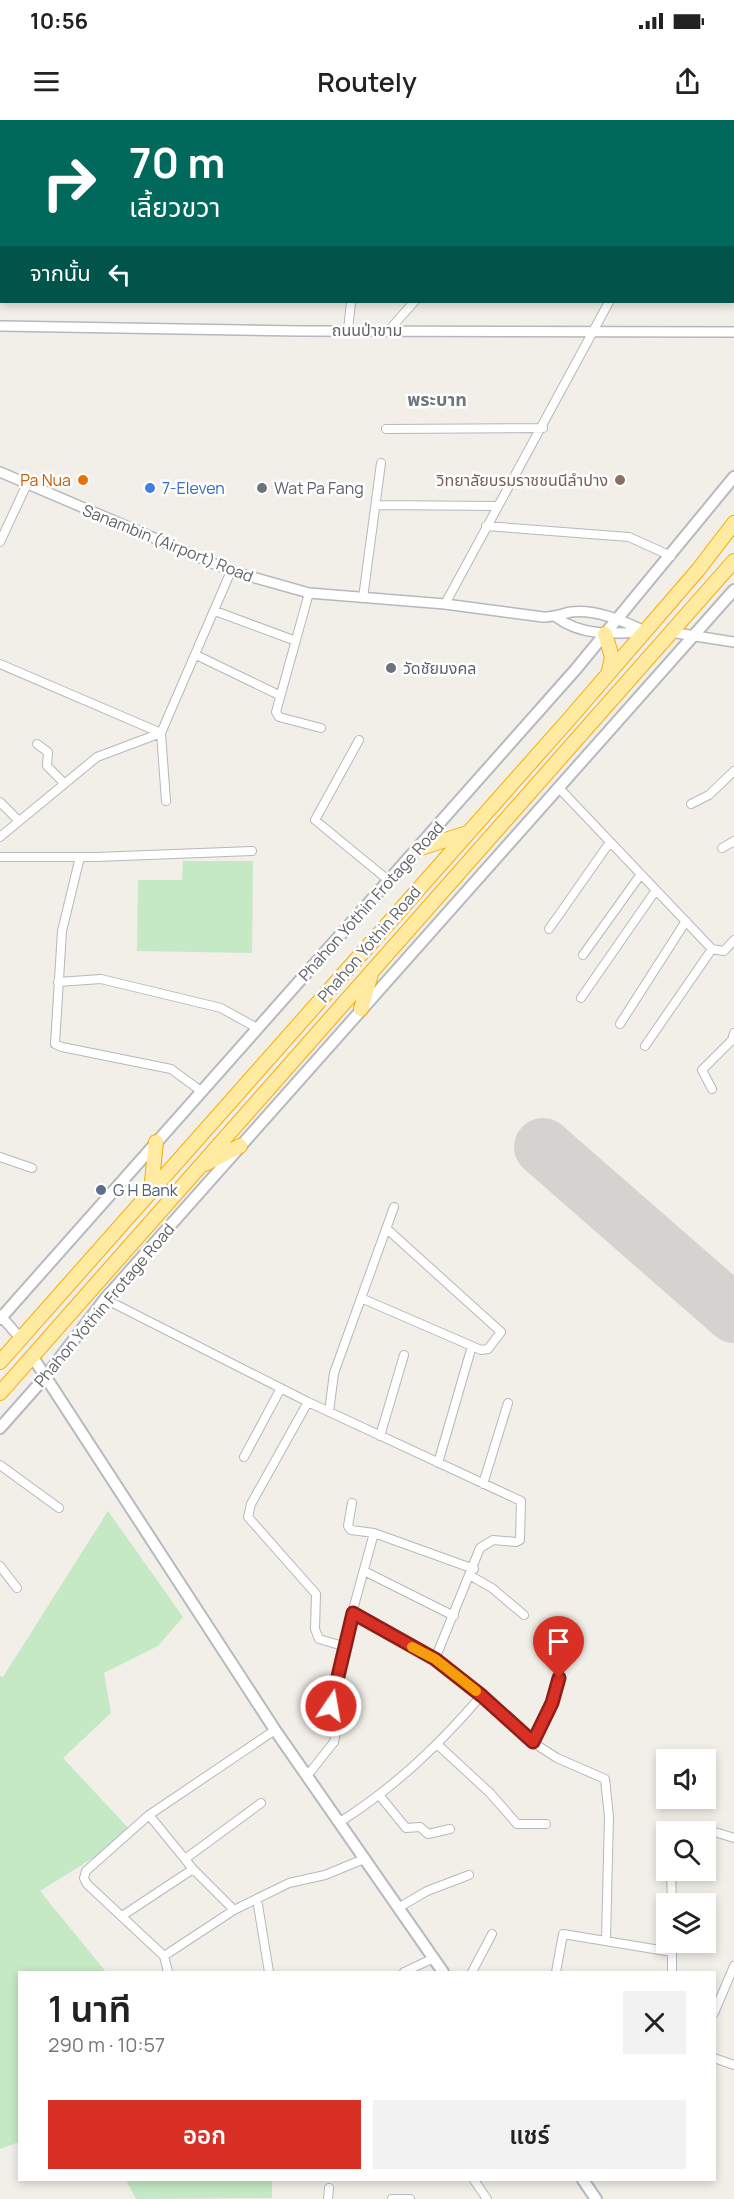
<!DOCTYPE html>
<html lang="th">
<meta charset="utf-8">
<style>
body{margin:0;font-family:Manrope,"Noto Sans Thai",sans-serif;background:#f2f2f2;color:#222;height:100vh;display:flex;flex-direction:column;font-size:22px;white-space:nowrap}
*{box-sizing:border-box;margin:0}
p{font-size:20px;color:#767676}
.icon{flex:none;width:33px;height:33px;fill:none;stroke:currentColor;stroke-width:2;stroke-linecap:round;stroke-linejoin:round}
.map{position:relative;flex:1;overflow:hidden}
.drawer{position:absolute;left:18px;top:1851px;width:698px;height:210px;display:flex;flex-direction:column;background:#fff;border-radius:0px;box-shadow:0 3px 9px #0003}
.drawer>*{flex:none}
.hud{position:absolute;left:0px;top:0px;width:735px;height:183px;box-shadow:0 3px 9px #0003;background:#00695c;color:#fff;overflow:hidden}
.tools{position:absolute;left:656px;top:1629px;display:grid;gap:12px}
.tools a{display:grid;place-items:center;width:60px;height:60px;border-radius:0px;background:#fff;box-shadow:0 3px 9px #0003;font-size:30px}
.pin{position:absolute;display:grid;place-items:center;width:51px;height:51px;color:#fff;margin:-62px -26px;border-radius:50% 50% 50% 0;rotate:-45deg;box-shadow:0 0 6px #0007}
.pin .icon{rotate:45deg}
.me{position:absolute;width:66px;margin:-33px;rotate:12deg;stroke-linejoin:round;filter:drop-shadow(0 0 4px #0008)}
.turn{display:flex;align-items:center;gap:21px;height:126px;padding:0 30px;font-size:27px}
.turn .icon{width:78px;height:78px;stroke-width:2.5}
.turn b{display:block;font-size:42px;line-height:51px}
.then{display:flex;align-items:center;height:57px;padding:0 30px;background:#0003;gap:12px;font-size:22px}
.round{display:grid;place-items:center;flex:none;width:63px;height:63px;border-radius:0px;background:#f2f2f2}
.overview{display:flex;align-items:center;justify-content:space-between;height:102px;padding:0 30px}
h1{font-size:36px;font-weight:600;line-height:45px}
.primary-button{display:flex;gap:12px;margin-top:auto;padding:12px 30px}
.primary-button a{flex:1;height:69px;border-radius:0px;background:#d93025;color:#fff;font-size:24px;font-weight:600;line-height:69px;text-align:center}
.primary-button a+a{background:#f2f2f2;color:#222}
.status{display:flex;justify-content:space-between;align-items:center;height:42px;padding:0 30px;background:#fff;direction:ltr}
.status svg{height:16px;fill:currentColor}
header{display:flex;justify-content:space-between;align-items:center;height:78px;padding:0 30px;background:#fff;font-size:27px;font-weight:600}
.map>svg:first-child{display:block}
</style>
<div class="status"><b>10:56</b><svg viewBox="0 0 49 12"><path d="M0 12V9h3v3zM5 12V6h3v6zM10 12V3h3v9zM15 12V0h3v12zM26 1h20v11H26zM47 4h2v5h-2z"/></svg></div>
<header><svg class="icon" aria-label="menu" viewBox="0 0 24 24"><path d="M4 6h16M4 12h16M4 18h16"/></svg>Routely<svg class="icon" aria-label="share" viewBox="0 0 24 24"><path d="M12 15V3M7 8l5-5 5 5M5 13v7h14v-7"/></svg></header>
<div class="map">
<svg width="734" height="2079" viewBox="0 0 734 2079">
<rect width="100%" height="100%" fill="#f1efe8"/>
<path fill="#c5e8c5" d="M183 741H253L252 833 137 831 138 760H182Z
M108 1391 183 1497 158 1526 104 1553 111 1593 63 1638 133 1713 40 1771 106 1852H20L19 2022 0 2029V1556L3 1557Z
M126 2060H272V2078L136 2079Z"/>
<g fill="none" stroke-linecap="round" stroke-linejoin="round">
<path stroke="#d4d3d0" stroke-width="24" d="M732 1193 734 1190"/>
<path stroke="#d4d3d0" stroke-width="58" d="M543 1027 734 1194"/>
<g stroke="#b5b8bc" stroke-width="10">
<path id="minor" d="M569 0 571 2
M688 0 689 2
M370 2 371 0
M429 2V0
M582 2 584 0
M666 2 667 0
M348 210 351 182
M389 210 414 182
M386 309 543 308
M377 385 497 386
M486 406 629 417 671 436
M0 422 27 364
M309 473 276 592 279 597 321 608
M363 478 381 343
M445 484 609 182
M215 491 296 521
M196 535 279 575
M0 544 161 613 166 681
M359 620 315 700 388 760
M37 624 48 632 47 646 63 662
M558 667 712 829 724 831 734 820
M0 682 19 701
M691 684 709 675 734 651
M0 717 97 637 161 613 231 451
M722 728 734 721
M0 737H96L252 731
M80 737 62 811 55 924 62 927 171 949 201 971
M549 809 610 722
M583 835 641 754
M58 862 101 859 221 888 257 908
M581 878 656 770
M620 904 686 801
M645 926 712 829
M712 969 702 950 732 920 734 913
M0 1037 32 1048
M361 1178 481 1230 488 1229 501 1212 387 1109
M105 1179 308 1282 521 1381 520 1420 516 1422 493 1420 480 1428 435 1539
M308 1282 251 1384 248 1397 316 1474 315 1509 319 1519 343 1526
M329 1292 334 1253 394 1087
M380 1316 404 1235
M244 1337 281 1268
M438 1343 472 1226
M0 1345 59 1388
M483 1364 508 1283
M352 1383 348 1406 351 1410 374 1413 474 1449
M0 1446 17 1468
M364 1451 454 1496
M471 1456 492 1468 524 1495
M353 1493 435 1539 481 1576 529 1620 557 1638 605 1659 609 1697 606 1819
M533 1622 552 1583 559 1558
M438 1625 490 1673 517 1704H546
M307 1656 334 1622 336 1613 331 1586 343 1526 374 1413
M380 1676 406 1708 420 1707 428 1714 450 1709
M149 1695 193 1749 234 1790
M340 1702C396 1666 438 1626 481 1576
M700 1712 708 1710 734 1718
M185 1739 261 1683
M671 1750 672 1784
M257 1779 269 1852
M398 1788 427 1771 469 1755
M122 1796 193 1749
M672 1822V1852
M164 1836 234 1790 289 1763 325 1755 364 1739
M168 1852 164 1836 87 1764 84 1758 86 1751 149 1695 275 1610
M404 1852 434 1838
M472 1852 492 1814
M556 1852 563 1814 672 1832
M714 1893 734 1846
M714 1938 734 1945
M474 2060 487 2079
M328 2079 329 2068
M392 2079H410"/>
</g>
<g stroke="#b5b8bc" stroke-width="12">
<path id="tertiary" d="M0 206 300 211 734 212
M0 352 231 451 309 473 445 484 543 497C554 497 561 494 571 492 596 489 623 501 645 511
M556 497C581 516 612 514 642 512
M670 512 734 522
M0 1195 21 1219"/>
</g>
<g stroke="#b6babf" stroke-width="14">
<path id="secondary" d="M0 1199 576 549 734 357
M32 1236 275 1610 443 1852
M0 1308 46 1256 105 1179 734 470
M583 2060 596 2079"/>
</g>
<g stroke="#f9ab00" stroke-width="16">
<path id="trunk" d="M605 514 612 537 609 551
M418 729 467 713
M361 889 371 854
M205 1044 240 1026
M151 1071 156 1022
M0 1242 571 597 698 450 734 403
M0 1273 734 441"/>
</g>
<use href="#minor" stroke="#fff" stroke-width="8"/>
<use href="#tertiary" stroke="#fff" stroke-width="9"/>
<use href="#secondary" stroke="#fff" stroke-width="10"/>
<use href="#trunk" stroke="#feeaa1" stroke-width="14"/>
</g>
<g fill="none" stroke-linecap="round" stroke-linejoin="round">
<g stroke="#8d1f18" stroke-width="15">
<path id="route" d="M331 1586 353 1493 435 1539 482 1576 533 1622 552 1583 559 1558"/>
</g>
<use href="#route" stroke="#d93025" stroke-width="10"/>
<path stroke="#f59e0b" stroke-width="10" d="M412 1527 435 1539 476 1571"/>
</g>
<circle fill="#e8710a" stroke="#fff" stroke-width="2" cx="83" cy="360" r="6"/>
<circle fill="#8d6e63" stroke="#fff" stroke-width="2" cx="620" cy="360" r="6"/>
<circle fill="#3f7fe0" stroke="#fff" stroke-width="2" cx="150" cy="368" r="6"/>
<g fill="#6b7280" stroke="#fff" stroke-width="2">
<circle cx="262" cy="368" r="6"/>
<circle cx="391" cy="548" r="6"/>
</g>
<circle fill="#5c6f8a" stroke="#fff" stroke-width="2" cx="101" cy="1070" r="6"/>
<g text-anchor="middle" stroke-width="5" stroke-linejoin="round" paint-order="stroke">
<g font-size="16" fill="#5f6368" stroke="#fff">
<text x="367" y="216">ถนนป่าขาม</text>
<text transform="translate(168 423) rotate(22)" y="6">Sanambin (Airport) Road</text>
<text transform="translate(371 781) rotate(-48)" y="6">Phahon Yothin Frotage Road</text>
<text transform="translate(369 824) rotate(-49)" y="6">Phahon Yothin Road</text>
<text transform="translate(104 1185) rotate(-50)" y="6">Phahon Yothin Frotage Road</text>
</g>
<g font-size="16" fill="#c56008" stroke="#fff" text-anchor="end">
<text x="71" y="366">Pa Nua</text>
</g>
<g font-size="16" fill="#785e54" stroke="#fff" text-anchor="end">
<text x="608" y="366">วิทยาลัยบรมราชชนนีลำปาง</text>
</g>
<g font-size="16" fill="#366cbe" stroke="#fff" text-anchor="start">
<text x="162" y="374">7-Eleven</text>
</g>
<g font-size="16" fill="#5b616d" stroke="#fff" text-anchor="start">
<text x="274" y="374">Wat Pa Fang</text>
<text x="403" y="554">วัดชัยมงคล</text>
</g>
<g font-size="16" fill="#4e5e75" stroke="#fff" text-anchor="start">
<text x="113" y="1076">G H Bank</text>
</g>
<g font-size="18" font-weight="bold" fill="#70757a" stroke="#fff">
<text x="437" y="286">พระบาท</text>
</g>
</g>
</svg>
<div class="tools">
<a><svg class="icon" aria-label="sound" viewBox="0 0 24 24"><path d="M4 9h4l5-4v14l-5-4H4zM17 9q2 3 0 6"/></svg></a>
<a><svg class="icon" aria-label="search" viewBox="0 0 24 24"><circle cx="10" cy="10" r="6"/><path d="M15 15l6 6"/></svg></a>
<a><svg class="icon" aria-label="layers" viewBox="0 0 24 24"><path d="M12 4l9 5-9 5-9-5zM3 14l9 5 9-5"/></svg></a>
</div>
<div class="pin" style="left:559px;top:1558px;background:#d93025"><svg class="icon" aria-label="arrive" viewBox="0 0 24 24"><path d="M6 21V4h12l-3 4 3 4H6"/></svg></div>
<svg class="me" style="left:331px;top:1586px" viewBox="-20 -20 40 40"><circle r="17" fill="#d93025" stroke="#fff" stroke-width="3"/><path d="M0-11L8 9 0 5-8 9z" fill="#fff"/></svg>
<div class="hud">
<div class="turn"><svg class="icon" aria-label="right" viewBox="0 0 24 24"><path d="M7 20v-9h11M14 6l5 5-5 5"/></svg><div><b>70 m</b>เลี้ยวขวา</div></div>
<div class="then">จากนั้น<svg class="icon" aria-label="left" viewBox="0 0 24 24"><path d="M17 20v-9H6M10 6l-5 5 5 5"/></svg></div>
</div>
<section class="drawer">
<div class="overview"><div><h1>1 นาที</h1><p>290 m · 10:57</p></div><a class="round"><svg class="icon" aria-label="close" viewBox="0 0 24 24"><path d="M6 6l12 12M18 6L6 18"/></svg></a></div>
<div class="primary-button"><a>ออก</a><a>แชร์</a></div>
</section>
</div>
